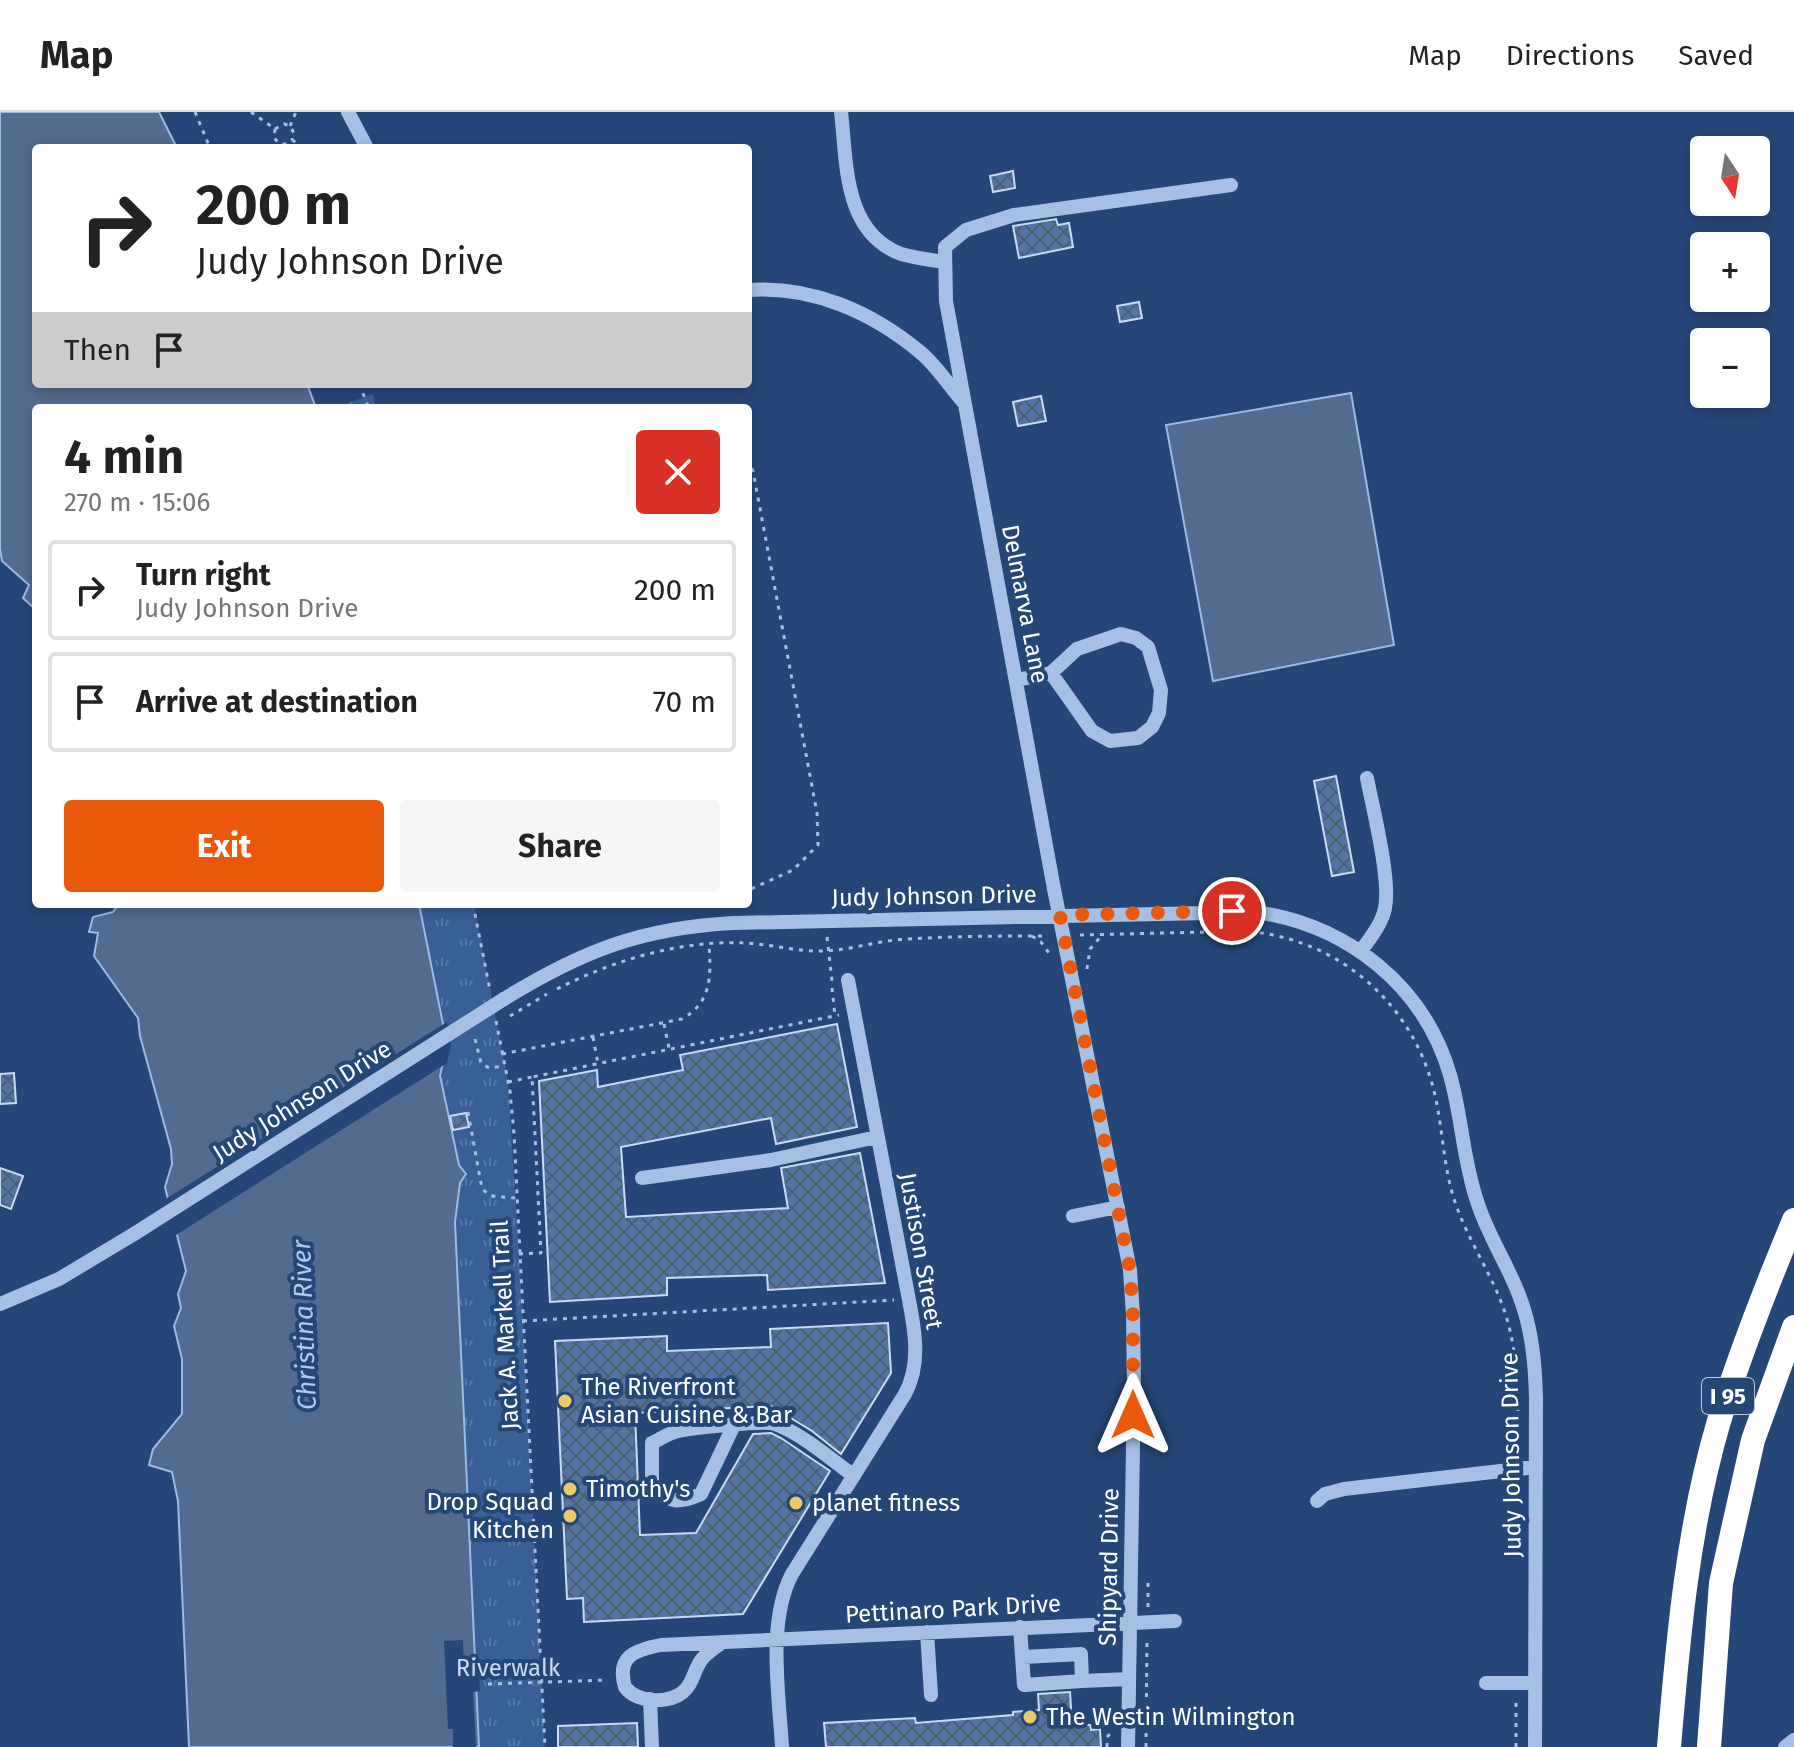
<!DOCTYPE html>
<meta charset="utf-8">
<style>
body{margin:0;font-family:"Fira Sans",sans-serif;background:#f6f6f6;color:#222;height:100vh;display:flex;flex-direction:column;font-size:30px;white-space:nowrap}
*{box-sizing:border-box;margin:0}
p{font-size:26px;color:#767676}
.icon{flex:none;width:44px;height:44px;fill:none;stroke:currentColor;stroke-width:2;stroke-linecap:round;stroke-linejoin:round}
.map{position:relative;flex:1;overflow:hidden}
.details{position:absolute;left:32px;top:292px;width:720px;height:504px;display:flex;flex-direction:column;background:#fff;border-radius:8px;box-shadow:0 4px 12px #0003}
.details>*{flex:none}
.hud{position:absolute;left:32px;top:32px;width:720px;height:244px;border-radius:8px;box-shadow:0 4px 12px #0003;background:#fff;color:#222;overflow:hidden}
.needle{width:52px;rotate:168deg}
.controls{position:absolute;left:1690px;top:24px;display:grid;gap:16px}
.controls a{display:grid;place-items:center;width:80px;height:80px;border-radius:8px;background:#fff;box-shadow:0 4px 12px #0003;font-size:40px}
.pin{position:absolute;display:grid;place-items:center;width:68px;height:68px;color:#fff;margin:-34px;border:4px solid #fff;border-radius:50%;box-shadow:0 2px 8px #0007}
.me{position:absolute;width:88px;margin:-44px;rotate:0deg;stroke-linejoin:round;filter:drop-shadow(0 0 6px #0008)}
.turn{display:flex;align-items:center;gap:28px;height:168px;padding:0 32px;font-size:36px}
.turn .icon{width:104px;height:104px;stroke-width:2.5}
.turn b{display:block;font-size:56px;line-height:68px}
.then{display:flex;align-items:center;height:76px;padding:0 32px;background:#0003;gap:16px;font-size:30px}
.round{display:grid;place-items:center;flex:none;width:84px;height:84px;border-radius:8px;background:#f6f6f6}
.overview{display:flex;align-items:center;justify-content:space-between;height:136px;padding:0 32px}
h1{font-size:48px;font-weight:700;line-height:60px}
.button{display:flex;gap:16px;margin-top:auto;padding:16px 32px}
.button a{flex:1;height:92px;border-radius:8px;background:#ea580c;color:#fff;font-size:32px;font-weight:700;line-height:92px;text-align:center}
.button a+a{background:#f6f6f6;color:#222}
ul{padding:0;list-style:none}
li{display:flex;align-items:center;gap:24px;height:100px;margin:0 16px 12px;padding:0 16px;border:4px solid #e0e0e0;border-radius:8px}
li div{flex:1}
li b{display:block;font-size:30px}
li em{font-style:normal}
header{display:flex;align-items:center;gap:48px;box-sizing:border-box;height:112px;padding:0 40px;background:#fff;border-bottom:2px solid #e0e0e0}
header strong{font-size:38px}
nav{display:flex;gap:44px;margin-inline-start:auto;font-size:28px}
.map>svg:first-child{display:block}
</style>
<header>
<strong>Map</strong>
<nav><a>Map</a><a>Directions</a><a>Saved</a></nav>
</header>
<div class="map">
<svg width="1794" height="1635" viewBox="0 0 1794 1635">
<defs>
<pattern id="park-tufts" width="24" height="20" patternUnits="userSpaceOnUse" patternTransform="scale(2)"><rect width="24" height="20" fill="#386094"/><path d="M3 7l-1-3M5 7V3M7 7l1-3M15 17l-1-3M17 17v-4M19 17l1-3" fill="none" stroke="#5678a4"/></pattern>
<pattern id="building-cross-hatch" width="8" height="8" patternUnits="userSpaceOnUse" patternTransform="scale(2)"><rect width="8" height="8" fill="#5174a3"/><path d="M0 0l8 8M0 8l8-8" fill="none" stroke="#4e5e73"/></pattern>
</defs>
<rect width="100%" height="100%" fill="#254777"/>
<path fill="url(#park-tufts)" d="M373 282 376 296H334Z
M419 792H474L508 970 523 1209 545 1635H479L455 1110 460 1071 466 1062 459 1054 442 973 440 964 447 932Z"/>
<path fill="#526b8f" stroke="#9abbe3" stroke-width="2" d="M0 0H159L177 36H36V272H307L316 296H36V498L23 486 29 473 2 449 0 437Z
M1351 281 1394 533 1213 569 1166 313Z
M119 792H419L447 932 440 964 442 973 459 1053 466 1062 460 1071 455 1110 479 1635H189L178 1389 172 1360 149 1353 153 1337 182 1302V1247L174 1214 181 1196 178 1182 186 1159 165 1075 172 1052 171 1037 140 924 138 906 94 844 98 821 89 820 93 805 113 800Z"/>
<path fill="#254777" d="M447 910 451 932 447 951 173 1125 164 1088Z
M463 1528 464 1565H479L480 1579 473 1580 476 1635H453V1617H448L444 1529Z"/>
<path fill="url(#building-cross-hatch)" stroke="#c8dbf2" stroke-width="2" d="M1013 59 1015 76 993 80 990 64Z
M1056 107 1058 113 1069 111 1073 135 1019 146 1013 114Z
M1139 190 1142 206 1120 210 1117 194Z
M1041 284 1046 309 1018 314 1013 290Z
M1336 664 1354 760 1332 764 1314 669Z
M837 912 857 1015 776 1032 771 1006 621 1035 626 1105 788 1096 781 1056 860 1041 885 1171 768 1178 767 1163 667 1166V1183L550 1190 539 969 597 958 598 975 683 958 680 943Z
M14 961 16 991 0 992V962Z
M466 1001 469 1015 453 1018 450 1004Z
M0 1056 23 1064 11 1097 0 1093Z
M888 1211 891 1261 841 1342 812 1319 771 1294 635 1301 640 1423 696 1421 753 1322 771 1321 781 1326 830 1359 743 1502 584 1510 583 1486 567 1487 555 1229 667 1224V1239L771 1235 770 1217Z
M1070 1580 1072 1612 1090 1613 1091 1618 1100 1617 1101 1635H826L824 1611 915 1606 916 1611 1013 1603V1600L1039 1598 1038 1582Z
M637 1611 638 1635H558V1614Z"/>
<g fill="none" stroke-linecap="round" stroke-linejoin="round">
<path stroke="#a6c0e3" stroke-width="3" stroke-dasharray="4 6" stroke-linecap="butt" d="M195 0 210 36
M251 0 275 17
M290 14 296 0
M275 17 284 12 290 14 294 21 292 28
M275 17 274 26 280 32H287L292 28
M292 28 305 36
M359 272 369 296
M748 347 753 359 817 701 818 733 793 758 751 777
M473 792 490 878
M1080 823C1122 822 1165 821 1207 820 1225 819 1243 818 1262 821 1340 833 1404 887 1429 962 1443 1002 1441 1046 1454 1087 1466 1124 1488 1156 1502 1192 1520 1240 1518 1292 1518 1342
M1032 824 1041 830 1051 844
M827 825 832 869
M1087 857 1090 837 1103 822
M832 876 835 904
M557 877C614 848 680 828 745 831 771 832 797 840 823 839 852 838 879 828 908 827 954 824 1001 824 1048 824
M510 904 547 882
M496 909 510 979 514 1022 545 1635
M664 912 669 936
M593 925 598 952
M475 927 481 951 489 956 505 954
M502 942 682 907C712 890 711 864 709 833
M508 970 532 965
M468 1000 482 1077 491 1084 516 1086
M519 1142 541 1141 532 965 839 903
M523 1209 894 1188
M1148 1495V1470
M488 1572 608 1568
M1107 1635V1625L1113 1619
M1146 1635 1147 1526
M1516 1635V1587"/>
<path stroke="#a6c0e3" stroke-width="14" d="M348 0 367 36
M841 0C847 51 843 120 901 142 915 146 931 148 945 150
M748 178C811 173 872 200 920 240 937 254 950 275 965 292
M1017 568 1051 561 1092 619 1110 629 1138 626 1152 615 1159 601 1161 578 1148 535 1136 526 1121 522 1077 537 1051 561
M1361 839C1370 826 1382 812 1385 796 1391 768 1373 697 1367 666
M504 887C582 839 641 816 733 811L1256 800C1347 813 1424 873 1450 963 1462 1005 1463 1048 1477 1089 1487 1122 1507 1151 1519 1183 1532 1216 1535 1251 1536 1285L1535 1635
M642 1066 771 1048 877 1025
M1073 1104 1118 1095
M0 1192 59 1167 134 1122
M734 1313 701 1382C678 1392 671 1391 652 1375V1331C659 1328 667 1322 675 1320 686 1316 766 1308 775 1312 804 1323 829 1346 854 1364
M1317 1389 1325 1382 1344 1377 1536 1355
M1020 1515 1024 1573 1082 1569 1081 1542 1023 1545
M927 1520 931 1583
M721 1531C715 1536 707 1541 702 1547 694 1557 693 1572 683 1580 668 1592 637 1591 625 1575 616 1544 635 1538 661 1533L1175 1509
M1082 1569 1129 1567
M1486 1571H1535
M650 1587 652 1635
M782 1635C779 1582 767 1509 792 1462L905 1282C921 1253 915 1219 909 1188L848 868
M1128 1635 1134 1274 1133 1203 1130 1158 1054 777 946 189 945 135 966 118 1014 103 1231 73
M1785 1635 1794 1628"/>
<path stroke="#fff" stroke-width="24" d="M1669 1635C1678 1526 1688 1414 1719 1309 1740 1241 1767 1173 1794 1108
M1709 1635 1721 1471 1753 1328 1794 1215"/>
<path stroke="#a6c0e3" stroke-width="14" d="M134 1122 504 887"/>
</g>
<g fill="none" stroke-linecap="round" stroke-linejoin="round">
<path stroke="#ea580c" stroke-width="14" stroke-dasharray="0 25.2" d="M1133 1303V1203L1130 1158 1060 803 1232 799"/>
</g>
<g fill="#ecc96b" stroke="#254777" stroke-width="3">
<circle cx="565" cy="1289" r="8"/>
<circle cx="570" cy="1377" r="8"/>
<circle cx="796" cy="1391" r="8"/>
<circle cx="570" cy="1404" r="8"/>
<circle cx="1030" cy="1605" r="8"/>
</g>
<g text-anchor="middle" stroke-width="8" stroke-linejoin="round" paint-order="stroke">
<rect fill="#254777" stroke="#bec8d6" stroke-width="2" x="1702" y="1266" width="52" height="36" rx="6"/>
<g font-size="22" font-weight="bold" fill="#fff">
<text x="1728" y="1292">I 95</text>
</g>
<g font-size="24" fill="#fff" stroke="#254777">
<text transform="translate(1025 492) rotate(79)" y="8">Delmarva Lane</text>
<text transform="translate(934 784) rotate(-1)" y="8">Judy Johnson Drive</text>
<text transform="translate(302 989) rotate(-32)" y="8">Judy Johnson Drive</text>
<text transform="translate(921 1139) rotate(80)" y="8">Justison Street</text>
<text transform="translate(505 1213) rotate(-93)" y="8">Jack A. Markell Trail</text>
<text transform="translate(1511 1343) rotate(-91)" y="8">Judy Johnson Drive</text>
<text transform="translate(1109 1455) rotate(-89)" y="8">Shipyard Drive</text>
<text transform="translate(953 1497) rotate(-3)" y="8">Pettinaro Park Drive</text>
</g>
<g font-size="24" fill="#fff" stroke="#254777" text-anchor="start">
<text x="581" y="1283">The Riverfront<tspan x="581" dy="28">Asian Cuisine &amp; Bar</tspan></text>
<text x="586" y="1385">Timothy's</text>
<text x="554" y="1398" text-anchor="end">Drop Squad<tspan x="554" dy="28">Kitchen</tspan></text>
<text x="812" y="1399">planet fitness</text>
<text x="1046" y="1613">The Westin Wilmington</text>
</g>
<g font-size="24" fill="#c8dbf2" stroke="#254777">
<text x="508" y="1564">Riverwalk</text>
</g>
<g font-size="26" font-style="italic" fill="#b1caeb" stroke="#254777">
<text transform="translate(304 1213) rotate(-92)" y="9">Christina River</text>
</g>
</g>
</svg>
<div class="controls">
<a><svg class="needle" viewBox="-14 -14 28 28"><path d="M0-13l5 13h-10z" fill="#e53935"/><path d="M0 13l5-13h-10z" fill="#767676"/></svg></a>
<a>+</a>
<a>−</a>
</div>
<div class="pin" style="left:1232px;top:799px;background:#d93025"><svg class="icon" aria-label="arrive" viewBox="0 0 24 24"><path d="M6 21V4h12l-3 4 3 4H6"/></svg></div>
<svg class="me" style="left:1133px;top:1303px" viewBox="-20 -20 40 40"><path d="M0-17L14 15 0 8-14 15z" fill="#ea580c" stroke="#fff" stroke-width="4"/></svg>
<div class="hud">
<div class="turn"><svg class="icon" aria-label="right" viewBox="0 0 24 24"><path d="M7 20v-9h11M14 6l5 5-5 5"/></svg><div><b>200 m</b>Judy Johnson Drive</div></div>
<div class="then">Then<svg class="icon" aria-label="arrive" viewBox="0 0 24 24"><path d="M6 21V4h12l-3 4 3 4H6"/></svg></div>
</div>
<section class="details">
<div class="overview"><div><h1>4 min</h1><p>270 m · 15:06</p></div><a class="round" style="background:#d93025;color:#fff"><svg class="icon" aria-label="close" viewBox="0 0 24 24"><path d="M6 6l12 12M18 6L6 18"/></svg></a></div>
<ul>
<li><svg class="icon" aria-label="right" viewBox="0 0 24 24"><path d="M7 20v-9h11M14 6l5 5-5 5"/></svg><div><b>Turn right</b><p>Judy Johnson Drive</p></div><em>200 m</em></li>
<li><svg class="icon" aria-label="arrive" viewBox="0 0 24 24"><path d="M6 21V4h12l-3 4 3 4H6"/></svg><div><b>Arrive at destination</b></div><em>70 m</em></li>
</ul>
<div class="button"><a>Exit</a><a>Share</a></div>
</section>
</div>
